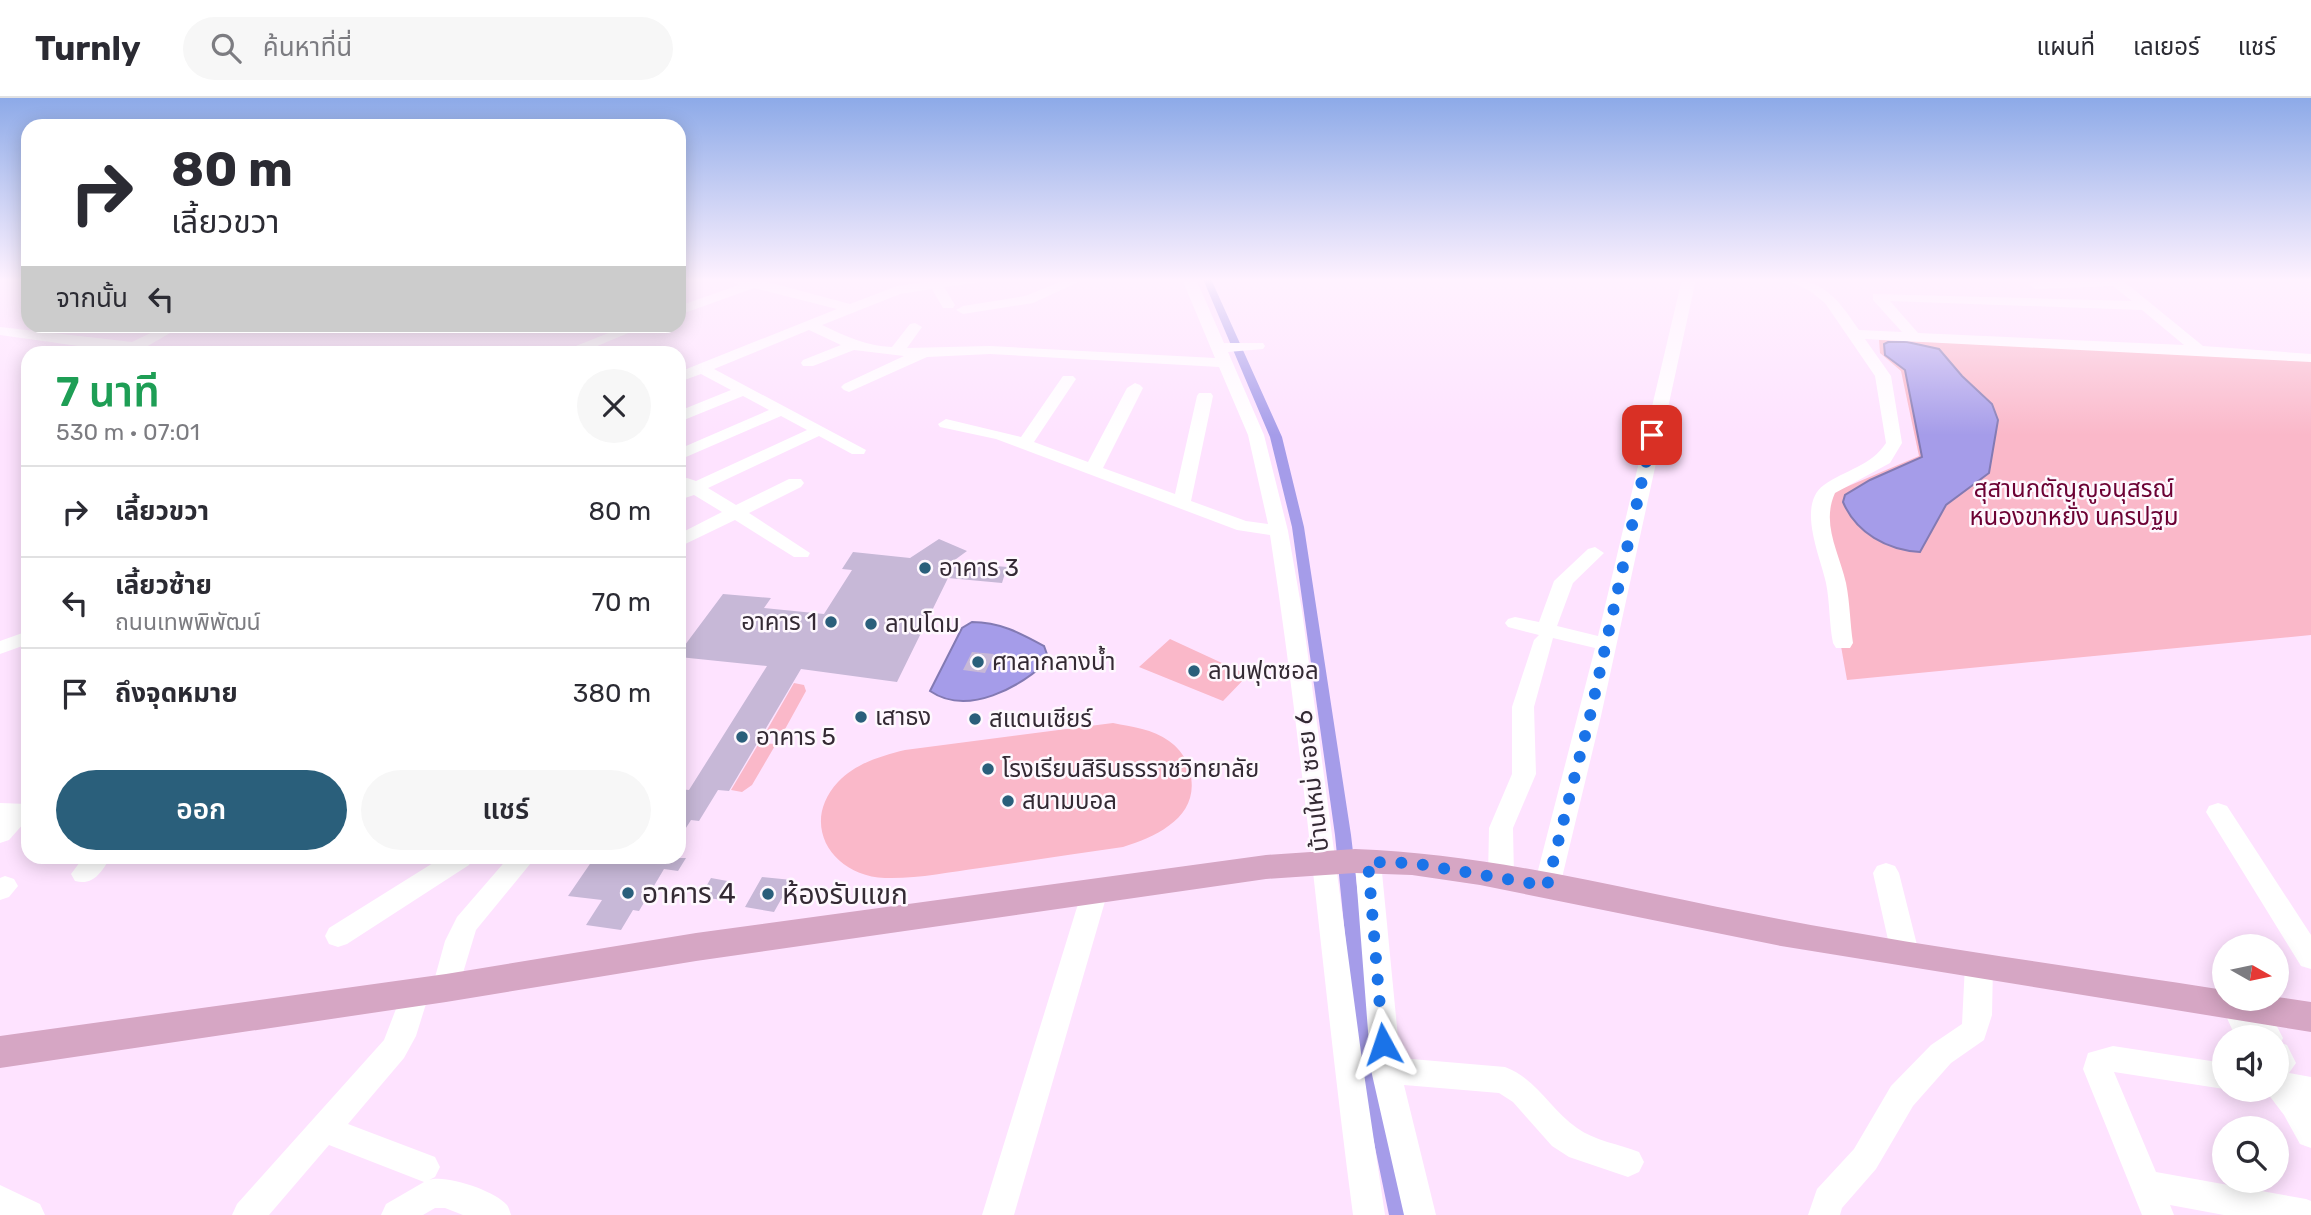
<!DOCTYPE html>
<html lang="th">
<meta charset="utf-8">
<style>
body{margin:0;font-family:Rubik,"Noto Sans Thai",sans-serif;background:#f7f7f7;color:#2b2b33;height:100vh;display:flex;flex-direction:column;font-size:26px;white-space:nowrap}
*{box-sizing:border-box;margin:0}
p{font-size:23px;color:#7c7c81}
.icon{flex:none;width:38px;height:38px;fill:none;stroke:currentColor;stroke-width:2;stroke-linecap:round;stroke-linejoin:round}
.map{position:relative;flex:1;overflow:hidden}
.side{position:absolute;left:21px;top:248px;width:665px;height:518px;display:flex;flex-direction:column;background:#fff;border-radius:21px;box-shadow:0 4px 18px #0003}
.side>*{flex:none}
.hud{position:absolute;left:21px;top:21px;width:665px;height:214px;border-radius:21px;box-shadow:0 4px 18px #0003;background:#fff;color:#2b2b33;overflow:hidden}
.needle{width:46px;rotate:99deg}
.controls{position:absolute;left:2212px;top:836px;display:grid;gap:14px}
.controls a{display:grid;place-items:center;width:77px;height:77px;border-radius:50%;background:#fff;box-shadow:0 4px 18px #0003;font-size:35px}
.pin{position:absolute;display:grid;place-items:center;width:60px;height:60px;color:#fff;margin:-30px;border-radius:14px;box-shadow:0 4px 10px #0006}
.me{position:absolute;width:77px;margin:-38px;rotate:355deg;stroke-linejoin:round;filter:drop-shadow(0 0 5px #0008)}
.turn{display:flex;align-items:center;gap:24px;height:147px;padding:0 35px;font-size:32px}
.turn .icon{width:91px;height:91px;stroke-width:2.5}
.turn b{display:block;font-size:49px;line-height:60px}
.then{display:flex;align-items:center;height:66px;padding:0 35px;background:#0003;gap:14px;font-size:26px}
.round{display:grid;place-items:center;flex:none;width:74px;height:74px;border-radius:37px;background:#f7f7f7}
.summary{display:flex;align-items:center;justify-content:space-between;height:119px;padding:0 35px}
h1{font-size:42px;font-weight:600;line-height:52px;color:#1e9e55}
.action{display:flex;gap:14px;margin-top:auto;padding:14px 35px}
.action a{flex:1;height:80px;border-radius:42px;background:#2a5f7b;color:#fff;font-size:28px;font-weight:600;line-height:80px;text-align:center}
.action a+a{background:#f7f7f7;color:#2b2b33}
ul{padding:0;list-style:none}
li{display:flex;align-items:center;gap:21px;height:91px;padding:0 35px;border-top:2px solid #e1e1e2}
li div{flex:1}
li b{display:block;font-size:26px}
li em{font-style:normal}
header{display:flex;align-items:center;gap:42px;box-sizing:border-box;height:98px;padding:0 35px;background:#fff;border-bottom:2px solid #e1e1e2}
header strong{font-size:33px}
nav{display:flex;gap:38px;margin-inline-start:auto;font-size:24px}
.search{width:490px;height:63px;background:#f7f7f7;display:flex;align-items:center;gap:18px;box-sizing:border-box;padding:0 24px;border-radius:38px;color:#7c7c81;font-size:26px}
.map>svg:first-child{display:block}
</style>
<header>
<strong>Turnly</strong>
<div class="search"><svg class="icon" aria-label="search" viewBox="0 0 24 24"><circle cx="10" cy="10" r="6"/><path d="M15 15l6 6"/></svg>ค้นหาที่นี่</div>
<nav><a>แผนที่</a><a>เลเยอร์</a><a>แชร์</a></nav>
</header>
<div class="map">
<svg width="2311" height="1117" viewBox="0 0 2311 1117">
<rect width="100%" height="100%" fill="#fee3ff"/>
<path fill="#fab8c9" d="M1879 242 2311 257V537L1847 582 1822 441 1832 395 1919 358 1901 273 1880 255Z
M1170 541 1248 577 1223 603 1139 569Z
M794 585 804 587 806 593 784 633 767 632Z
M1113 625C1132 629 1153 631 1169 643 1179 650 1188 662 1190 674 1201 718 1158 738 1123 749 1075 756 1028 763 980 770 949 774 917 781 885 780 832 778 799 726 838 684 856 665 881 658 905 652Z
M759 645 776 646 752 687 742 694 731 692Z"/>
<path fill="#a59ce9" stroke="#837ab3" stroke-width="2" d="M1888 244H1907L1939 251 1962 278 1992 306 1998 322 1989 375 1946 407 1920 454C1887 452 1856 435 1843 404L1845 397 1870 382 1922 359 1905 272 1885 257 1884 246Z
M972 524C1000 524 1020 535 1044 548L1049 562C1020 589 968 619 930 593L962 530Z"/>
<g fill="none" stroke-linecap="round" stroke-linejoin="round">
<path fill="#a59ce9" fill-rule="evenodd" d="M1203 181H1211L1282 339 1304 429 1351 737 1378 967 1411 1117H1389L1358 967 1335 737 1292 429 1270 339Z"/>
</g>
<path fill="#c7b8d7" d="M939 441 967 453 952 464 1007 469 1002 485 948 480 897 584 801 571 729 693 718 692 699 723 691 722 679 741V691L689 692 767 568 679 559V555L723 496 771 500 764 510 824 516 852 472 842 471 853 454 910 460Z
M972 554 994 556 985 575 963 572Z
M594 760H686L678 773 664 771 639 813 633 812 621 832 586 827 602 802 568 798Z
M762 779 792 782 774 814 745 809Z
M711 780 733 784 723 802 700 799Z"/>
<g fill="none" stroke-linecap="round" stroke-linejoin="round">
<path fill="#fff" fill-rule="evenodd" d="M726 181H756L850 206 897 188 947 181H982L975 185 944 189 955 207 953 210H943L932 191 900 196 822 227C845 238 866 248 892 249L910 226 915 225 922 229 907 250 990 248 1215 260 1182 181H1196L1224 245H1263L1265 248 1263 251 1228 254 1264 337 1288 433 1302 513 1362 962 1385 1117H1353C1323 891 1305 663 1270 437L1237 432 996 341 940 329 938 326 946 321 1021 339 1063 278H1073L1076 281 1034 344 1088 364 1127 290 1135 285 1140 287 1143 290 1103 370 1175 396 1197 298 1199 295H1211L1213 298 1191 403 1246 423 1268 426 1248 337 1219 269 990 256 927 259 849 294 844 292 841 289 844 286 904 258 854 252 813 268H803L801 265 803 262 841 247 809 232 714 271 866 352 864 356H852L819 338 708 390 736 407 789 381H801L804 385 801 389 749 415 810 455 808 459H794L735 422 679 449V436L722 414 694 397 679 402 681 381 687 380 696 383 807 332 781 318 679 362V351L769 312 743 298 679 324V313L731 292 701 276 679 284V274L837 211 754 190 679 217V208L739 187Z
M1067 181H1085L1033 205 963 216 956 212 963 208 1025 198Z
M1682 181H1696L1601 618 1560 788 1556 795 1547 798 1538 795 1534 788 1595 550 1553 540 1534 609 1536 676 1513 730 1514 779 1510 786 1501 789 1492 786 1488 779 1489 730 1512 676V609L1534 542 1539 537 1508 529 1505 525 1508 521 1515 519 1539 524 1554 483 1588 451 1595 449 1604 455 1573 485 1557 528 1598 538Z
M1786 181C1825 181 1839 203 1859 232L1902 234 1873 202V196L2132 203 2113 188 2036 191 2029 187 2036 183 2121 181 2203 248 2311 256V264L1865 241 1891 278 1902 345 1890 365 1835 395C1821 426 1839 454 1846 485 1850 505 1850 525 1853 545L1850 550H1836L1833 545C1829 525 1830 505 1826 485 1821 460 1796 407 1824 387 1845 372 1871 368 1886 345L1875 278 1825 205 1810 193ZM1890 203 2142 212 2184 247 1918 235Z
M165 228H182L146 249 156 256H136L0 237V229L132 244Z
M626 228H645L578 256H556Z
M28 533V546L0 556V543Z
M0 705 28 706V724H25L9 742 0 745Z
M2218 705 2227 708 2311 837V871L2301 868 2206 714 2209 708Z
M1368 754 1377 757 1381 764 1400 960 1505 969C1537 981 1550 1011 1577 1030 1595 1043 1619 1046 1639 1054L1644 1064 1639 1074 1628 1079 1569 1059 1552 1048 1513 1004 1499 995 1404 987 1436 1117H1404L1371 972 1355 764 1359 757Z
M83 760H110C101 775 93 788 75 783L71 776Z
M441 760H473L469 767 347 846 338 849 329 846 325 838 329 830Z
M508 760H535L476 832 456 898 446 902 436 898 432 890 445 843 457 819Z
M1886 765 1895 768 1899 775 1919 855 1915 863 1905 866 1895 863 1891 855 1873 775 1877 768Z
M5 778 14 781 18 788 9 799 0 802V780Z
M1095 783 1104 786 1108 793 1014 1117H982L1082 793 1086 786Z
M1979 856 1989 859 1993 867 1992 917 1984 942 1951 965 1913 1008 1876 1071 1842 1110 1840 1117H1808L1817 1091 1854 1051 1891 988 1931 947 1962 926 1965 867 1969 859Z
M416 881 426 885 430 893 416 938 404 960 348 1026 435 1059 440 1069 435 1079 429 1082C446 1076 495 1093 507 1107 509 1110 510 1114 511 1117H463L445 1110H435L423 1117H381L386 1106 424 1084 329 1047 269 1117H232L237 1106 384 942 406 885Z
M2226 901 2264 904 2283 940 2281 945 2287 947 2296 965 2289 975 2311 979V1050L2300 1046 2284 1017 2265 992H2277V940H2236L2222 909Z
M2113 948 2224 965V991L2114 974 2156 1074 2306 1101 2311 1103V1117H2224L2170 1107 2174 1117H2142L2083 971 2088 955Z
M0 1087 40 1106 45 1117H0Z"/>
<path fill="#d6a6c4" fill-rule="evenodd" d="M1355 751C1498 756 1638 795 1779 821 1926 849 2076 869 2224 892V901L2277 899 2311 904V934L1781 848 1480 787 1412 777 1355 775 1266 781 696 863 446 904 0 970V938L446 876 696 835 1266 757Z"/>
</g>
<linearGradient id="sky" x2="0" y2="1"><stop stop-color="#8daae8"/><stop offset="0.54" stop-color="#fff2ff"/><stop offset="1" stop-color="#fff2ff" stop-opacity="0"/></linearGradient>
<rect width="2311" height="337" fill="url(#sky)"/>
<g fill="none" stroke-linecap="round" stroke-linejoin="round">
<path stroke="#1a73e8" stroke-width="12" stroke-dasharray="0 21.6" d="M1383 946 1368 764 1412 765 1547 788 1590 618 1652 337"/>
</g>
<g fill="#2a5f7b" stroke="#fef8fe" stroke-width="2.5">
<circle cx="925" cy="470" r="7"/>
<circle cx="831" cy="524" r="7"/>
<circle cx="871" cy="526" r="7"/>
<circle cx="978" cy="564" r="7"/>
<circle cx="1194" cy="573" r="7"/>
<circle cx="861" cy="619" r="7"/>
<circle cx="975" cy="621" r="7"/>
<circle cx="742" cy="639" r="7"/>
<circle cx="988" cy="671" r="7"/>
<circle cx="1008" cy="703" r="7"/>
<circle cx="628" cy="795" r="7"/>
<circle cx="768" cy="796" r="7"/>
</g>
<g text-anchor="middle" stroke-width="5" stroke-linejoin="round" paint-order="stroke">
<g font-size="24" fill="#6c0033" stroke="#fef8fe">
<text x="2074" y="399">สุสานกตัญญูอนุสรณ์<tspan x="2074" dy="28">หนองขาหยั่ง นครปฐม</tspan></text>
</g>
<g font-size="24" fill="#342a34" stroke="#fef8fe" text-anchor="start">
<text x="939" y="478">อาคาร 3</text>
<text x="817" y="532" text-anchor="end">อาคาร 1</text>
<text x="885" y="534">ลานโดม</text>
<text x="992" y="572">ศาลากลางน้ำ</text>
<text x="1208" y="581">ลานฟุตซอล</text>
<text x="875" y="627">เสาธง</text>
<text x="989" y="629">สแตนเชียร์</text>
<text x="756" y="647">อาคาร 5</text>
<text x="1002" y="679">โรงเรียนสิรินธรราชวิทยาลัย</text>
<text x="1022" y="711">สนามบอล</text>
</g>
<g font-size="24" fill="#342a34" stroke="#fef8fe">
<text transform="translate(1312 683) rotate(-97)" y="8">บ้านใหม่ ซอย 6</text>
</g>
<g font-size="28" fill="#342a34" stroke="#fef8fe" text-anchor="start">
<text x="642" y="805">อาคาร 4</text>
<text x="782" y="806">ห้องรับแขก</text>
</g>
</g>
</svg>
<div class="controls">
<a><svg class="needle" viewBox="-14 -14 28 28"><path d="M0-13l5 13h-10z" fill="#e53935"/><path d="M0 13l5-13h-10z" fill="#7c7c81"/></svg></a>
<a><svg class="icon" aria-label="sound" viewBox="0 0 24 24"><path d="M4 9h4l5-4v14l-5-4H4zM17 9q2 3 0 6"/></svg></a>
<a><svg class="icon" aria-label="search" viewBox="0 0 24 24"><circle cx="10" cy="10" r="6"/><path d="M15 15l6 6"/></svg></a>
</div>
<div class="pin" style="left:1652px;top:337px;background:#d93025"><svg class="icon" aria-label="arrive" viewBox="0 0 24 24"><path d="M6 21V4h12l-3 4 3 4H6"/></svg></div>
<svg class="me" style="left:1383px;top:946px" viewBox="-20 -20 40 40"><path d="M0-17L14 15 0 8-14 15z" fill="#1a73e8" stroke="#fff" stroke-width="4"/></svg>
<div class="hud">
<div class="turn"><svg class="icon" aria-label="right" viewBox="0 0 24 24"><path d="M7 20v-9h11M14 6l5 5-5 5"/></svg><div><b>80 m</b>เลี้ยวขวา</div></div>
<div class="then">จากนั้น<svg class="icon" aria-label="left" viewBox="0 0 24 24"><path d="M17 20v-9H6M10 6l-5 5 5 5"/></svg></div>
</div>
<section class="side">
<div class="summary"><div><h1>7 นาที</h1><p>530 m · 07:01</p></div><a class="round"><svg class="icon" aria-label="close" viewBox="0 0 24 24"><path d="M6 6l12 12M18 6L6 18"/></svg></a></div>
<ul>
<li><svg class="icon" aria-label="right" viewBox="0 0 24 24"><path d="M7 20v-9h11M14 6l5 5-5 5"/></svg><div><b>เลี้ยวขวา</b></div><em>80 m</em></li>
<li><svg class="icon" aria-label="left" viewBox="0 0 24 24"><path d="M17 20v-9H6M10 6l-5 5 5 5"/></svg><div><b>เลี้ยวซ้าย</b><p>ถนนเทพพิพัฒน์</p></div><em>70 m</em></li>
<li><svg class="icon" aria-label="arrive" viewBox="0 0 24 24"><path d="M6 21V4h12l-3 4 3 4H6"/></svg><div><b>ถึงจุดหมาย</b></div><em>380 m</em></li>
</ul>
<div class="action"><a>ออก</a><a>แชร์</a></div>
</section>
</div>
